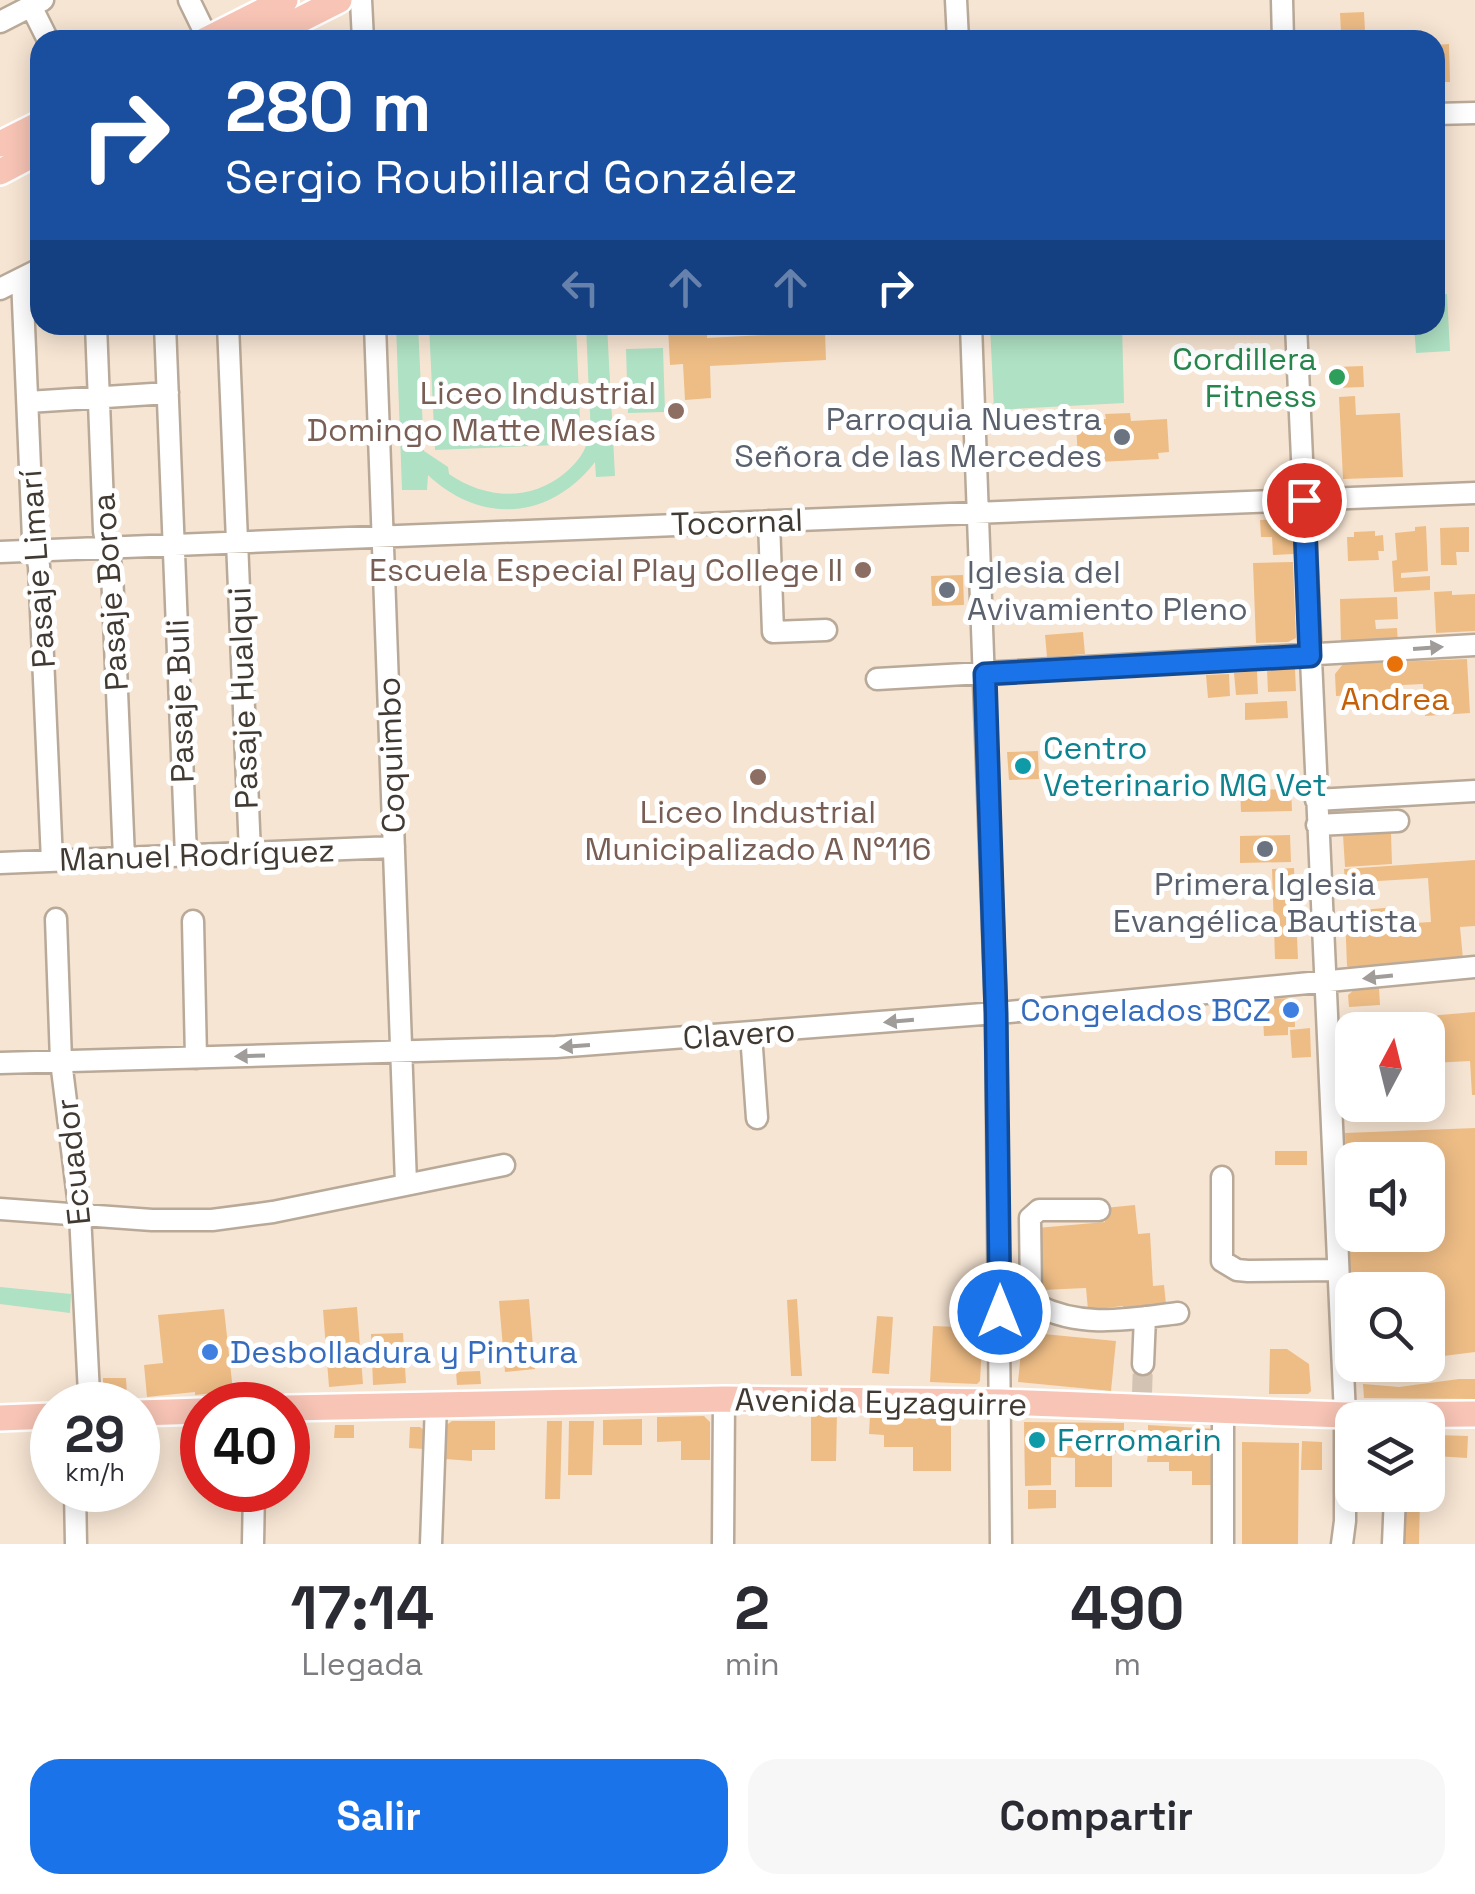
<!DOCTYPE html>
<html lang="es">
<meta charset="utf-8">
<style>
body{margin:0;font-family:"Space Grotesk",sans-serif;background:#f7f7f7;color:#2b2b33;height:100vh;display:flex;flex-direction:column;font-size:38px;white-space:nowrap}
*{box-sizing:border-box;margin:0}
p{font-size:32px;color:#7c7c81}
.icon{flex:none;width:55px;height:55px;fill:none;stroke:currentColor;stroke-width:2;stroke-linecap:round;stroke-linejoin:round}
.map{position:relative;height:1544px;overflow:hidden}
.drawer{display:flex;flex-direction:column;background:#fff;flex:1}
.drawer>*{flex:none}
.top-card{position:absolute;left:30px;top:30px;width:1415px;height:305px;border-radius:30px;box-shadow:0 5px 25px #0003;background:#1a4fa0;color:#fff;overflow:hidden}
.needle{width:65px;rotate:7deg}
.buttons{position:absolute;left:1335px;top:1012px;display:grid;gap:20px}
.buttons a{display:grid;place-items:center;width:110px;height:110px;border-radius:20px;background:#fff;box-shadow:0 5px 25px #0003;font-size:50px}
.speed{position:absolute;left:30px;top:1382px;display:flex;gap:20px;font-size:50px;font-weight:700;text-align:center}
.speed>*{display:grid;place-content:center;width:130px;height:130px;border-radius:50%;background:#fff;box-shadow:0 5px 25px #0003;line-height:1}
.speed small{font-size:25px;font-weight:400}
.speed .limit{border:15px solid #d22;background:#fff;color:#111}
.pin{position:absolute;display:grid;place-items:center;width:85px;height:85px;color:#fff;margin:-42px;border:5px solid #fff;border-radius:50%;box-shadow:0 2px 10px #0007}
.me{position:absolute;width:110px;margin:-55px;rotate:0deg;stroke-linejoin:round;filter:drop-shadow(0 0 8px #0008)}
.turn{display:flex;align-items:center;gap:35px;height:210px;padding:0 30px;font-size:45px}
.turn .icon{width:130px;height:130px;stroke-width:2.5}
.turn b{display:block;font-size:70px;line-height:85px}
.lanes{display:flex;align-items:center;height:95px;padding:0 30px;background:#0003;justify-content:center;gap:50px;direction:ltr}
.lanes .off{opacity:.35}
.eta{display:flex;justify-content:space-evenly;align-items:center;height:170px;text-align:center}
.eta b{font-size:60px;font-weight:600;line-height:70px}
.cta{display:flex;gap:20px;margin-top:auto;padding:20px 30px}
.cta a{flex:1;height:115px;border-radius:30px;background:#1a73e8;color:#fff;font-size:40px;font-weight:600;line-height:115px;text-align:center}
.cta a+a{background:#f7f7f7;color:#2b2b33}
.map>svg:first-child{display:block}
</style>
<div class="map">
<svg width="1475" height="1544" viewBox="0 0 1475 1544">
<rect width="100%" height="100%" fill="#f7e5d3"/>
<path fill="#afe1c4" d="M1447 294 1450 351 1416 353 1414 325H1435V295Z
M396 325H418L424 451 448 467 449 474C485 499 530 502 565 473 577 463 587 450 589 435 592 422 589 408 589 395 588 372 587 348 586 325H607L615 476 596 477 595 462C550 520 481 525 428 475L427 490H402Z
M429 325H576L581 444 435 450Z
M990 325H1122L1124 403 994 410Z
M663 348 665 412 628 413 626 349Z
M0 1287 71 1294 70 1313 0 1304Z"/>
<path fill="#eebd86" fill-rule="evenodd" d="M1364 12 1365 31 1341 32 1340 13Z
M1449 44 1450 82H1435V45Z
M682 325H707V338L825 332 826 360 710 366 711 398 685 400 683 364 670 365 668 328 682 327Z
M1363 366 1364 387 1336 388 1335 367Z
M1355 396 1356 415 1400 413 1403 477 1343 479 1339 397Z
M1130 413 1131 421 1167 419 1169 452 1158 453 1159 459 1078 463 1076 420 1106 419 1105 414Z
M1284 519 1293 528 1294 554 1273 555 1272 537H1261L1260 520Z
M1426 526 1428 571 1401 573V578L1430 576V590L1394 592 1392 561 1397 560 1395 533 1415 531V527Z
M1469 527V552H1456L1457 565H1441L1440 528Z
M1375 531V536L1383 535 1384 551H1378L1379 560 1348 561 1347 537H1354V532Z
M1293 562 1296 638 1288 642 1256 643 1253 563Z
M963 575 964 605 932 606 931 576Z
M1452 591V595L1475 594V631L1436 633 1434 592Z
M1397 597 1398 619 1375 620 1376 629 1397 628 1398 643 1341 645 1340 599Z
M1083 632 1085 654 1047 657 1045 635Z
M1467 659 1470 713 1425 716 1423 684 1403 685V693L1336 696 1335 674 1343 664Z
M1295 669 1296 691 1268 692 1267 670Z
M1257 671 1258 694 1236 695 1234 673Z
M1229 674 1230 696 1208 698 1206 675Z
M1287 701 1288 718 1245 720V703Z
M1038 751 1039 779 1009 780 1007 752Z
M1291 789 1292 811 1241 812 1240 790Z
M1391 833 1392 864 1345 867 1343 835Z
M1290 835 1291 862 1240 863V836Z
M1475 860V926L1460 927 1463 959 1352 969 1347 966 1345 914 1361 913V910L1396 907 1397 924 1431 922 1428 878 1345 883 1344 869Z
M1294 868 1298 959H1275L1272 869Z
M1379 988 1380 1005 1349 1007 1348 995 1355 989Z
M1294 998 1295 1027H1288V1035L1264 1036 1262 999Z
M1475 1012V1095H1472L1470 1061 1432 1063 1428 1016Z
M1310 1028 1311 1057 1292 1058 1290 1030Z
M1475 1128V1352L1428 1358V1290H1351L1345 1133ZM1352 1160H1428V1235H1352Z
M1275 1151H1307V1165H1275Z
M1135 1205 1138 1234 1150 1233 1153 1286 1164 1285 1166 1304 1132 1307 1133 1312H1123V1306L1088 1310 1086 1288 1043 1290 1037 1228 1105 1222 1104 1208Z
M529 1299 535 1369 505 1372 499 1301Z
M797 1299 802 1376H791L787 1300Z
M357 1307 363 1384 329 1387 323 1310Z
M224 1309 233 1391 195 1395V1392L147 1397 144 1365 163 1363 158 1315Z
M877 1316 893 1317 889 1374 872 1373Z
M933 1326 983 1328 980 1381 977 1384 930 1382Z
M1023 1332 1116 1341 1111 1391 1018 1382Z
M403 1333 406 1383 373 1385 371 1334Z
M1270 1349H1287L1309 1364 1311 1391 1308 1394H1269Z
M1134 1364H1152L1151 1394 1133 1393Z
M480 1371 481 1384 457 1385 456 1372Z
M103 1378H126L127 1396H103Z
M1459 1379H1475V1399L1364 1398 1363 1384 1399 1387Z
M811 1411 837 1412 836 1461H811Z
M870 1415H951V1471H913V1447H884V1435L869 1434Z
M704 1416 710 1422V1460H681V1441L657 1442V1417Z
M642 1419V1445H603V1420Z
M452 1421H495V1450H472V1461L445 1459V1426Z
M547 1421H562L560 1499H545Z
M569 1421H594L592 1475H568Z
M1024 1422 1124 1423V1430L1148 1431V1425L1216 1429 1215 1485H1192V1471H1169V1462H1147L1148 1453 1112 1452V1487H1075V1458L1051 1457V1485L1025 1486Z
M335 1425H354V1438H334Z
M410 1427H420L425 1431 424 1449 409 1448Z
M1436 1435 1468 1436 1467 1458 1435 1456Z
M1302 1441 1322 1442V1470H1301Z
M1242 1442 1299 1443 1298 1544H1242Z
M1028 1490H1056V1508L1028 1509Z
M1401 1495H1420L1419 1544H1399Z"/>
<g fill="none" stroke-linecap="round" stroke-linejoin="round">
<path stroke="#d3c3b3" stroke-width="20" stroke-dasharray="20 10" stroke-linecap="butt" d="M1142 1394 1143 1364"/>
<g stroke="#b9a998" stroke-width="25">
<path id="minor" d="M189 0 208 39
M361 0 363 40
M956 0 958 40
M1282 0 1283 40
M31 6 48 40
M0 22 43 0
M1435 114 1475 113
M22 278 33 539 39 566 52 861
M0 289 40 269
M96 325 104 531 112 572 124 858
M165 325 186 856
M228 325 250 853
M375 325 406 1184
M971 325 996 1013 1001 1544
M1296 325 1345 1415V1521L1342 1544
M28 402 168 393
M769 521 773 632 826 630
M0 552 1475 493
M877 679 1475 645
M1316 800 1475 791
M1317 825 1398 821
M0 863 394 847
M56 919 61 1061 80 1214 89 1394 87 1405
M193 921 196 1058
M751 1034 757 1118
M0 1063 556 1047 1009 1012 1475 967
M1222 1177V1261L1237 1270 1248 1271 1338 1270
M0 1209 152 1220H212L273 1212 504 1165
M1099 1210H1039L1030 1218 1031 1295 1036 1305C1083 1329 1129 1319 1178 1313
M1143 1364 1145 1317
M1223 1410V1544
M75 1490 76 1544
M253 1544 254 1490
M431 1544 436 1404
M723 1544 724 1399
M1393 1544 1395 1495"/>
</g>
<g stroke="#fff" stroke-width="30">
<path id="major" d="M206 40 285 0
M260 40 339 0
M0 144 40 124
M0 172 40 151
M288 1408 724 1399 1001 1402 1345 1415 1475 1414
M138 1413 202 1411
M0 1418 52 1416"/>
</g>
<use href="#minor" stroke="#fff" stroke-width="20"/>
<use href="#major" stroke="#f7c4b5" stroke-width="25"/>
</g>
<defs><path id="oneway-solid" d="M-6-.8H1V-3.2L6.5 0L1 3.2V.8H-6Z" transform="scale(2.5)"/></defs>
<g fill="#a09c99">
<use href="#oneway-solid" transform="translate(1428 648) rotate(-4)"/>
<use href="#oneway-solid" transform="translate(1378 977) rotate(174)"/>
<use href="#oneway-solid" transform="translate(899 1021) rotate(175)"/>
<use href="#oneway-solid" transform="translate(575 1046) rotate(176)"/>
<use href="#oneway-solid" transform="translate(250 1056) rotate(178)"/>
</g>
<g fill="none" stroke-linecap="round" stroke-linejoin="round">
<g stroke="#114b97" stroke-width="25">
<path id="route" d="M1000 1312 996 1013 985 674 1310 656 1304 500"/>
</g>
<use href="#route" stroke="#1a73e8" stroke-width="18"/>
</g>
<circle fill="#2e9e5b" stroke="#fff" stroke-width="4" cx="1337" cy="377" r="10"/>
<g fill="#8d6e63" stroke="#fff" stroke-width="4">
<circle cx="676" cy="411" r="10"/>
<circle cx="863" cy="570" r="10"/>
<circle cx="758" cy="777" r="10"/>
</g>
<g fill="#6b7280" stroke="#fff" stroke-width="4">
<circle cx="1122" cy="437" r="10"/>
<circle cx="947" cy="590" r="10"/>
<circle cx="1265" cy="849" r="10"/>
</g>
<circle fill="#e8710a" stroke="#fff" stroke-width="4" cx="1395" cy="664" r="10"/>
<g fill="#0f9aa8" stroke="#fff" stroke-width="4">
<circle cx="1023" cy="766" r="10"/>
<circle cx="1037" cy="1440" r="10"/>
</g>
<g fill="#3f7fe0" stroke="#fff" stroke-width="4">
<circle cx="1291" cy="1010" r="10"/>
<circle cx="210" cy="1352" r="10"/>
</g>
<g text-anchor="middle" stroke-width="10" stroke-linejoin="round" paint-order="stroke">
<g font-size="32" fill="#27864d" stroke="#fff" text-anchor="end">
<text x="1317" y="370">Cordillera<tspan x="1317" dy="37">Fitness</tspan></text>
</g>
<g font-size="32" fill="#785e54" stroke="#fff" text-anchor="end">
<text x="656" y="404">Liceo Industrial<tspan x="656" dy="37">Domingo Matte Mesías</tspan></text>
<text x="843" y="581">Escuela Especial Play College II</text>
<text x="758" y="823" text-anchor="middle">Liceo Industrial<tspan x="758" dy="37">Municipalizado A N°116</tspan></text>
</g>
<g font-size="32" fill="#5b616d" stroke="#fff" text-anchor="end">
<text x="1102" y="430">Parroquia Nuestra<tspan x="1102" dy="37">Señora de las Mercedes</tspan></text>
<text x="967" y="583" text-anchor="start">Iglesia del<tspan x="967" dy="37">Avivamiento Pleno</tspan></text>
<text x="1265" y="895" text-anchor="middle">Primera Iglesia<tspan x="1265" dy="37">Evangélica Bautista</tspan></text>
</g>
<g font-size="32" fill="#413a33" stroke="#fff">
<text transform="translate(737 522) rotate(-2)" y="11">Tocornal</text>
<text transform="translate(37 569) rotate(-94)" y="11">Pasaje Limarí</text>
<text transform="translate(110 592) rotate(-94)" y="11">Pasaje Boroa</text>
<text transform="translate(243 698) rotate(-92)" y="11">Pasaje Hualqui</text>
<text transform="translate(180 701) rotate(-92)" y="11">Pasaje Buli</text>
<text transform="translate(391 755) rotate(-92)" y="11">Coquimbo</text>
<text transform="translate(197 855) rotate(-2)" y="11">Manuel Rodríguez</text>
<text transform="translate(739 1034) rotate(-4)" y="11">Clavero</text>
<text transform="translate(73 1162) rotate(-96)" y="11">Ecuador</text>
<text transform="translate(881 1402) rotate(1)" y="11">Avenida Eyzaguirre</text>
</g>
<g font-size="32" fill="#c56008" stroke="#fff">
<text x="1395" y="710">Andrea</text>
</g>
<g font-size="32" fill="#0d838f" stroke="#fff" text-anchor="start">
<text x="1043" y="759">Centro<tspan x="1043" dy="37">Veterinario MG Vet</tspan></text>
<text x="1057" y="1451">Ferromarin</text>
</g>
<g font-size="32" fill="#366cbe" stroke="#fff" text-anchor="end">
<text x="1271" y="1021">Congelados BCZ</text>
<text x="230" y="1363" text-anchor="start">Desbolladura y Pintura</text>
</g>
</g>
</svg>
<div class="buttons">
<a><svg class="needle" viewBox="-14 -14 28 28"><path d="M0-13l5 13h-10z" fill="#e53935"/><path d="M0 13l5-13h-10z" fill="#7c7c81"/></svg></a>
<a><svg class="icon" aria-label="sound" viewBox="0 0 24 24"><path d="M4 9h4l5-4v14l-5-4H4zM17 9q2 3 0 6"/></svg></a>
<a><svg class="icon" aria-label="search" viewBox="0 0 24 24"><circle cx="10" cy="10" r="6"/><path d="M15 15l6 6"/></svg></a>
<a><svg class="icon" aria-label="layers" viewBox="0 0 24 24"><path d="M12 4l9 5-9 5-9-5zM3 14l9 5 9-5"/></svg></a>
</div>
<div class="speed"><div>29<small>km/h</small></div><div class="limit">40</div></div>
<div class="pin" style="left:1304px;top:500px;background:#d93025"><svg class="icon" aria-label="arrive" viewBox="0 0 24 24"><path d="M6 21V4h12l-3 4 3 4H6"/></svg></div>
<svg class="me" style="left:1000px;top:1312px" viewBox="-20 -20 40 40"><circle r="17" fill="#1a73e8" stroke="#fff" stroke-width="3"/><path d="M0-11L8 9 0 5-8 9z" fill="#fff"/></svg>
<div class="top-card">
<div class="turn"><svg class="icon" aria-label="right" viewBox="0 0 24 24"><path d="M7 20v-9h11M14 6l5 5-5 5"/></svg><div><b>280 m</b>Sergio Roubillard González</div></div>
<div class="lanes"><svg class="icon off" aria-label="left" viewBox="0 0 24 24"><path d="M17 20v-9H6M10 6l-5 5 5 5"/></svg><svg class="icon off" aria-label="ahead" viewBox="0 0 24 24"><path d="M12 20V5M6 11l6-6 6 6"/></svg><svg class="icon off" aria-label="ahead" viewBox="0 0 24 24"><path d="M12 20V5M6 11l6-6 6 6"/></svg><svg class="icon" aria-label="right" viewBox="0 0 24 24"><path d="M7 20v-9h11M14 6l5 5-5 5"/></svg></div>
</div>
</div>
<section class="drawer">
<div class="eta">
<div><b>17:14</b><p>Llegada</p></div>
<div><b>2</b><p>min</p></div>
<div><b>490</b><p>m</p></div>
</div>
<div class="cta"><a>Salir</a><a>Compartir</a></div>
</section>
